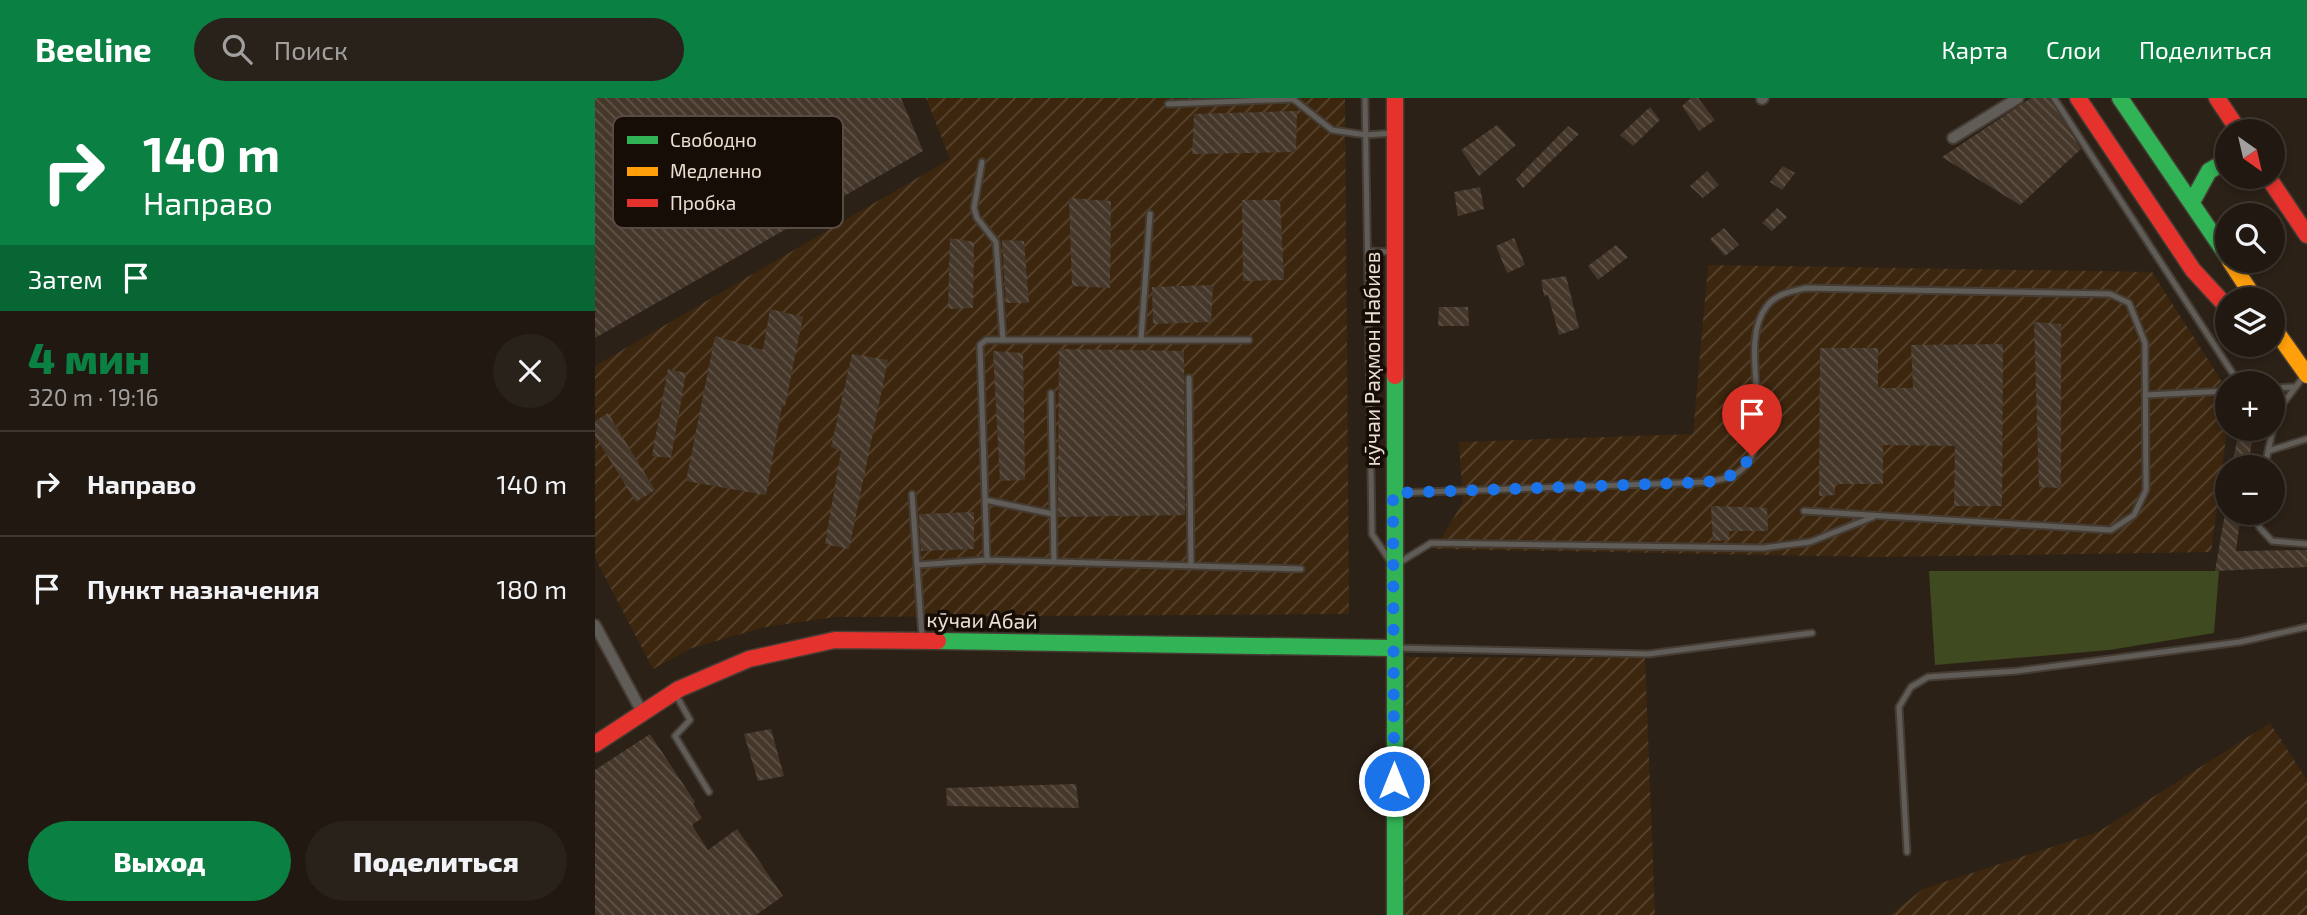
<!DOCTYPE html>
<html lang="ru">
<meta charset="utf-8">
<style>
body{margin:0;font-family:"Exo 2",sans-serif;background:#29221a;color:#f1f3f6;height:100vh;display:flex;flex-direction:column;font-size:26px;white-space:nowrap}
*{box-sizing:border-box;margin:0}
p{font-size:23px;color:#a2a09f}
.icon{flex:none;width:38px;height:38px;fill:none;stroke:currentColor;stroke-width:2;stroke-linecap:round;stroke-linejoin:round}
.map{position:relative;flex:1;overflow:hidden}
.sheet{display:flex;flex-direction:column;background:#211911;width:595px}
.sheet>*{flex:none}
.guide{background:#0b8043;color:#fff;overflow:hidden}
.needle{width:46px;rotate:146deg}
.controls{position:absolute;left:1620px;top:21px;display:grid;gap:14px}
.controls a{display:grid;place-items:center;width:70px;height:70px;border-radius:50%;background:#211911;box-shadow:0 4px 10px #0003,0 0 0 2px #3e3831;font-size:35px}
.pin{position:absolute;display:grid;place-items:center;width:60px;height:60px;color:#fff;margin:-72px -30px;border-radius:50% 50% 50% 0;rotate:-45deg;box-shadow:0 0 7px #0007}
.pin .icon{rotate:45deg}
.me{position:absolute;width:77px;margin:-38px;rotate:0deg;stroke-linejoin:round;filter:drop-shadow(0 0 5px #0008)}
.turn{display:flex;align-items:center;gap:24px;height:147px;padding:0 28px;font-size:32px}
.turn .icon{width:91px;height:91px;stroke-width:2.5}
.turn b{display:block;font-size:49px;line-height:60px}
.then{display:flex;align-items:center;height:66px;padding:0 28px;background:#0003;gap:14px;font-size:26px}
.round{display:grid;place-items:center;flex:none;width:74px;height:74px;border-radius:37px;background:#29221a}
.headline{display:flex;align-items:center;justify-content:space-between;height:119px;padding:0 28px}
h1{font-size:42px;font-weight:800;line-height:52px;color:#0b8043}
.cta{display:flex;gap:14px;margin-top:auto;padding:14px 28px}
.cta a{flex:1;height:80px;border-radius:42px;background:#0b8043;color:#fff;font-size:28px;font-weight:800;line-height:80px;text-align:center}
.cta a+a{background:#29221a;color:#f1f3f6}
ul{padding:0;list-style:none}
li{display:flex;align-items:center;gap:21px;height:105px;padding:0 28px;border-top:2px solid #3e3831}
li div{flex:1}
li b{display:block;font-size:26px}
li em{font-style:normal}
header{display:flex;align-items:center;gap:42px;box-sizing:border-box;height:98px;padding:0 35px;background:#0b8043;color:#fff}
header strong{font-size:33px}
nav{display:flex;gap:38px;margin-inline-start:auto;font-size:24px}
.search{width:490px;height:63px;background:#29221a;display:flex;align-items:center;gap:18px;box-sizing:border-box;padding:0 24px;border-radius:38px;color:#a2a09f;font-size:26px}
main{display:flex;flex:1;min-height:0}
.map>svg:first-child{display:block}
</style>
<header>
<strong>Beeline</strong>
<div class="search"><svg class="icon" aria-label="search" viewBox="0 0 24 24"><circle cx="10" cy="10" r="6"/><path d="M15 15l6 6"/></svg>Поиск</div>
<nav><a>Карта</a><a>Слои</a><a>Поделиться</a></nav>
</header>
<main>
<section class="sheet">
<div class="guide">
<div class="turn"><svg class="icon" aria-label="right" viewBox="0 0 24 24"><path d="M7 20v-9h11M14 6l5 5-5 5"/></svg><div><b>140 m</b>Направо</div></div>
<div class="then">Затем<svg class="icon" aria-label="arrive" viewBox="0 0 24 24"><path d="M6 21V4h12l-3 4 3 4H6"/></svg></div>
</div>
<div class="headline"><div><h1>4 мин</h1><p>320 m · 19:16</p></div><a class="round"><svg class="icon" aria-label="close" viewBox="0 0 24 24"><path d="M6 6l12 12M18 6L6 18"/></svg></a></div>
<ul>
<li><svg class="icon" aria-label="right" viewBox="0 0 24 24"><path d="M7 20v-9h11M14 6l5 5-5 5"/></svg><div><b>Направо</b></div><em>140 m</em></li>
<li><svg class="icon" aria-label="arrive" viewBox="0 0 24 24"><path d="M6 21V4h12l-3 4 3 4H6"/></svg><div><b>Пункт назначения</b></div><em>180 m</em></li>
</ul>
<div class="cta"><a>Выход</a><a>Поделиться</a></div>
</section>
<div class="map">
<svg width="1712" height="817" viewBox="0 0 1712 817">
<defs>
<pattern id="industrial-furrows" width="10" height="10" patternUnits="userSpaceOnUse" patternTransform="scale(1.75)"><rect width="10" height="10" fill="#3c260e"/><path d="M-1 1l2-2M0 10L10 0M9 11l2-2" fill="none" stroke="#584530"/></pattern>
<pattern id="building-back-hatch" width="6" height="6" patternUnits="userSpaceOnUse" patternTransform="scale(1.75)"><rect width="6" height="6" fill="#45382b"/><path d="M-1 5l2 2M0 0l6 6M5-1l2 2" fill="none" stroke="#605449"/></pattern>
</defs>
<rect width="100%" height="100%" fill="#2c2117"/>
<path fill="url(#industrial-furrows)" d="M331 0H750L754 516 240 519 170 529 97 550 58 571 0 460V268L355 61Z
M1113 167 1557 174 1633 293V324L1616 454 1281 459 840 451 868 404 864 344 1098 336Z
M811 559 1050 560 1060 817H809Z
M1675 625 1712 682V817H1295L1328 791 1503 734Z"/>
<path fill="#404a21" d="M1334 473H1624L1619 535 1514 552 1340 567Z"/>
<path fill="url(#building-back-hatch)" d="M0 0H306L328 53 0 240Z
M1096 0H1103L1120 22 1104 33 1087 8Z
M1436 0H1454L1486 51 1425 107 1347 59Z
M1055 9 1065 22 1038 48 1025 37Z
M702 13 701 54 597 56 599 16Z
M902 27 921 47 884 78 866 52Z
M973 28 984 36 928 90 921 81Z
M1188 68 1200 75 1187 92 1175 84Z
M1112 73 1124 87 1108 100 1095 88Z
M885 89 889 111 863 118 859 94Z
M474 100 516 103 515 190 477 188Z
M647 102H685L689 182 648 183Z
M1182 110 1192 119 1177 133 1167 125Z
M1129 130 1144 147 1130 158 1115 141Z
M355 140 379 144 378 210 353 211Z
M919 140 930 167 912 175 901 148Z
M407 142 429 143 434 205H411Z
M1021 147 1033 159 1003 182 993 168Z
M971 178 984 230 964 237 953 197 949 198 946 182Z
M618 187 616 224 558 226 557 189Z
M844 209H873L874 228H843Z
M175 211 208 219 190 308H187L171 397 91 383 120 238 168 252Z
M1439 224 1466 226V390L1444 389Z
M1408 246 1407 408H1359L1360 348 1288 347V386H1240V397L1224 398 1225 250H1283V290H1318L1316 247Z
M464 251 589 253 590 417 463 419Z
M398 253 428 255 430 382 405 383Z
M257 256 293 262 254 451 230 446 246 353 236 349Z
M73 271 91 275 76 360 57 358Z
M13 315 60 392 41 404 0 338V323Z
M1644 331 1657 343 1653 369H1637Z
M1116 408 1172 410 1173 433H1134V442L1118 443Z
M379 414V451L326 453 324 416Z
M1630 415H1646L1641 453 1712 452V469L1620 473Z
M176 631 189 678 163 683 149 636Z
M55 636 100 704 98 706 107 720 97 727 113 752 142 731 188 798 161 817H0V672Z
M481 686 484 710 352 708 351 690Z"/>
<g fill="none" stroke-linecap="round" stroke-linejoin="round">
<g stroke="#453c33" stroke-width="9">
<path id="lane" d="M770 0 777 436 795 463
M1459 0 1644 285
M573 6 698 1 737 32 771 37 799 35
M387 64 379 110 382 120 401 144 408 242
M773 153 796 154
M546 242 555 116
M594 280 596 468
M1678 290 1698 289
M456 295 459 464
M1550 297 1633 293
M1678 330 1683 312 1709 278
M1673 353 1678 331
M1670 369 1673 353 1712 341
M801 395 1113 384C1121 382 1132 381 1139 377 1190 350 1138 249 1172 208 1181 196 1197 193 1211 190L1515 196 1534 205 1550 245 1551 392 1539 417 1516 432 1209 413
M317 396 322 467
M390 402 458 416
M1663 415 1664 429 1677 443 1712 446
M392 462 385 247 391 242H654
M802 466 836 445 1168 450 1215 444 1278 419
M327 540 322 467 392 462 706 471
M801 550 1053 556 1217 535
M81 597 95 622 80 638 114 694
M1312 754 1304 609 1316 589 1333 579 1422 573 1645 544 1712 529"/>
</g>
<g stroke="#453c33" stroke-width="14">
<path id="street" d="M1167 1 1168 0
M1358 40 1423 0
M0 527 47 614"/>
</g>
<g stroke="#453c33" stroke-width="19">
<path id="fast" d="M1525 0 1633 159
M1597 104 1614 73 1633 62
M800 278V817
M343 543 798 550"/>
</g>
<g stroke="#453c33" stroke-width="19">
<path id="slow" d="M1635 163 1660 201
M1678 229 1712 277"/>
</g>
<g stroke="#453c33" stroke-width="19">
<path id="jam" d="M800 0V278
M1483 0 1598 172 1633 210
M1622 0 1644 33
M1673 79 1712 137
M0 646 84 591 154 561 240 542 343 543"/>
</g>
<use href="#lane" stroke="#605c58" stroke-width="5"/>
<use href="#street" stroke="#605c58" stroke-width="10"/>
<use href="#fast" stroke="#30b455" stroke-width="16"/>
<use href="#slow" stroke="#ff9f0a" stroke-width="16"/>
<use href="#jam" stroke="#e5322d" stroke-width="16"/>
</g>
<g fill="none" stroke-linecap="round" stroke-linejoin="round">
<path stroke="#1a73e8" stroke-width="12" stroke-dasharray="0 21.6" d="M799 683 798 395 1113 384 1140 376 1157 358"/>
</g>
<g text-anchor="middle" stroke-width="7" stroke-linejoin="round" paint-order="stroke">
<g font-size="21" fill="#ecdfd3" stroke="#160d06">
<text transform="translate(778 261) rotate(-90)" y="7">кӯчаи Раҳмон Набиев</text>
<text transform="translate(387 523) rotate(1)" y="7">кӯчаи Абаӣ</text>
</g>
</g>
<rect x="18" y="18" width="230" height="112" rx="10" fill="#160d06" stroke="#564c44" stroke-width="2"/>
<rect x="32" y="38" width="31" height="8" fill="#30b455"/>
<rect x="32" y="69" width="31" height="9" fill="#ff9f0a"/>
<rect x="32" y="101" width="31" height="8" fill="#e5322d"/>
<g font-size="19" fill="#ecdfd3">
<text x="75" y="49">Свободно</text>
<text x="75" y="80">Медленно</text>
<text x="75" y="112">Пробка</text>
</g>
</svg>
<div class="controls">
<a><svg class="needle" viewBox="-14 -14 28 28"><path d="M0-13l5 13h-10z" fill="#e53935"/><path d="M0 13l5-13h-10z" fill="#a2a09f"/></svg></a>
<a><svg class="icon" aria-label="search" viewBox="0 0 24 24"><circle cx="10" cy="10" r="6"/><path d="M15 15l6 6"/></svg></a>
<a><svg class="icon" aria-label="layers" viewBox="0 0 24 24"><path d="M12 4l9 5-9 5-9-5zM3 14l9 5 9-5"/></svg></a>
<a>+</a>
<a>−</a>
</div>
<div class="pin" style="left:1157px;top:358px;background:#d93025"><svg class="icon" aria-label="arrive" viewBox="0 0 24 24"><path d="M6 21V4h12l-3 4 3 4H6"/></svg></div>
<svg class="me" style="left:799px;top:683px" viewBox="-20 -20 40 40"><circle r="17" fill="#1a73e8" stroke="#fff" stroke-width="3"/><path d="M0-11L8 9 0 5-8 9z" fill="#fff"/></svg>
</div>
</main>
